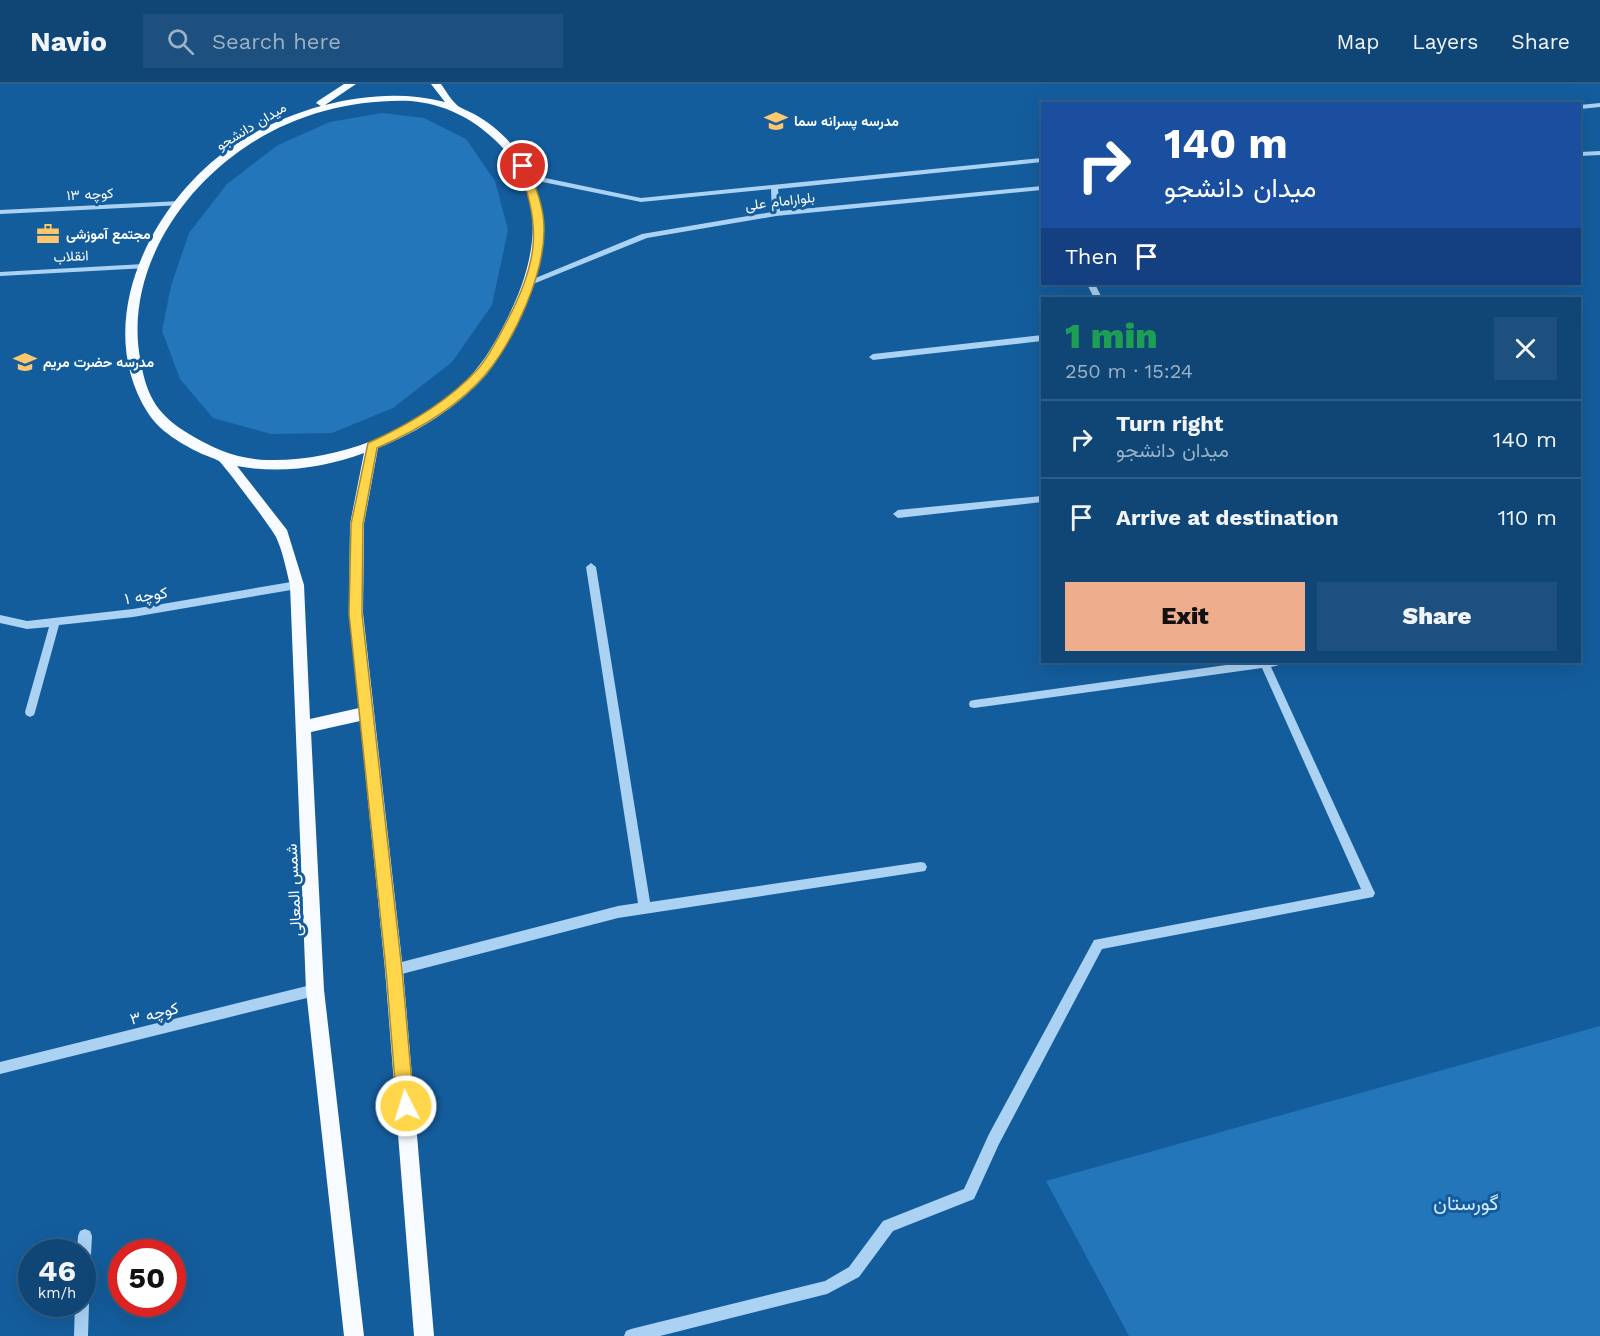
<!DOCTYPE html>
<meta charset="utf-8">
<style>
body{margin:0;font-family:"Work Sans",Vazirmatn,sans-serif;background:#1d507e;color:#f1f3f6;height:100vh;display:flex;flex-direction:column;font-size:22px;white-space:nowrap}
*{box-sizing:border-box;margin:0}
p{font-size:20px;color:#9bb1c5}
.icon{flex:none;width:33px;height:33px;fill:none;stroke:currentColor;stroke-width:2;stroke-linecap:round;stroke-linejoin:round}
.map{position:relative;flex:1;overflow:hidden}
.side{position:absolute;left:1041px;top:213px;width:540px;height:366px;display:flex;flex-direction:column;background:#0f4676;border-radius:0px;box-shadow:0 6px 24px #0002,0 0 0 2px #2f5e88}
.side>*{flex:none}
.top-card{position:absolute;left:1041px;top:18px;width:540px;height:183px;border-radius:0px;box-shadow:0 6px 24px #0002,0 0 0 2px #2f5e88;background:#1a4fa0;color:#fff;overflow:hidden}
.speed{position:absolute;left:18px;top:1155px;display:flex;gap:12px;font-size:30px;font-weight:700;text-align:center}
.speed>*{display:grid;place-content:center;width:78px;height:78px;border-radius:50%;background:#0f4676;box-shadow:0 6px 24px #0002,0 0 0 2px #2f5e88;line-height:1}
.speed small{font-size:15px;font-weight:400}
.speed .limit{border:9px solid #d22;background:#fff;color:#111}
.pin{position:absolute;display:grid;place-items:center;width:51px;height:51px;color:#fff;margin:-26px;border:3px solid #fff;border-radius:50%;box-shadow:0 2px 6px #0007}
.me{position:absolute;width:66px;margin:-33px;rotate:355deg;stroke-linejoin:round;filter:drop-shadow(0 0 4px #0008)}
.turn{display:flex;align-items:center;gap:21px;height:126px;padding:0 24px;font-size:27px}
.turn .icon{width:78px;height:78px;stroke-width:2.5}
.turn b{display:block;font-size:42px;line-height:51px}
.then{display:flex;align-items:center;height:57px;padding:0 24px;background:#0003;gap:12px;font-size:22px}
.round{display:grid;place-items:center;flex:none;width:63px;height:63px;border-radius:0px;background:#1d507e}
.headline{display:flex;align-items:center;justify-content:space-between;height:102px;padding:0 24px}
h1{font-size:36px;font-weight:800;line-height:45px;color:#1e9e55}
.primary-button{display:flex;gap:12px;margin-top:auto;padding:12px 24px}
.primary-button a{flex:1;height:69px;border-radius:0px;background:#eead8d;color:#111;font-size:24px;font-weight:800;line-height:69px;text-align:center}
.primary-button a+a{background:#1d507e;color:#f1f3f6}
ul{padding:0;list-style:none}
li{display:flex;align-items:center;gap:18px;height:78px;padding:0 24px;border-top:2px solid #2f5e88}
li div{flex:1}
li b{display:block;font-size:22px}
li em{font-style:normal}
header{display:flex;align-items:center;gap:36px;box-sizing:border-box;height:84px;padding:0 30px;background:#0f4676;border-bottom:2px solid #2f5e88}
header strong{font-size:28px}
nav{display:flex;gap:33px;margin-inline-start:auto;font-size:21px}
.search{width:420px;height:54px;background:#1d507e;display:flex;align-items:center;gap:15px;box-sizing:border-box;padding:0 21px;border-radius:0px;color:#9bb1c5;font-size:22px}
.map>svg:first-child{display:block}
</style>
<header>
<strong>Navio</strong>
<div class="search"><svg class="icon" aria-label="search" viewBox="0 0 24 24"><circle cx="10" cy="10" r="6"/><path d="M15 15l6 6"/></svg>Search here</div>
<nav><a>Map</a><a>Layers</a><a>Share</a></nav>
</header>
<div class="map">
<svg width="1600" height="1252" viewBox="0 0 1600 1252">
<rect width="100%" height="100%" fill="#145d9d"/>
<path fill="#2376ba" d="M382 29 424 34 466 55 495 97 508 146 492 221 452 278 393 324 332 349 271 350 213 334 180 295 162 247 171 202 189 149 227 100 278 61 330 38Z
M1600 942V1252H1129L1046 1097Z"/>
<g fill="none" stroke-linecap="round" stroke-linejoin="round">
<path fill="#abd2f3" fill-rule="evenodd" d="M1600 19V23L1580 25V21Z
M1600 67V71L1580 72V68Z
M1042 74V78L778 105 780 127 1042 102V106L776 132 647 154 533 200H527L526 198 642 150 772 128 771 105 641 118 523 94V90H526L641 114Z
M180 117H183V121L0 130V126Z
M144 180 148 182 147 184 0 192V188Z
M1087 200H1095L1102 214H1094Z
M1042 251V257L873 276 869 273 873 270Z
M1042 412V418L898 434 893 430 898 426Z
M591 479 596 483 650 818 921 778 925 779 927 783 925 787 618 834 394 892 390 890 388 886 390 882 394 880 618 822 638 819 586 483Z
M297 497 302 501 297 505 133 533 59 541 35 628 34 631 30 633 26 631 25 628 49 543 27 545 0 539V531L27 537 133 525Z
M1248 578H1280L1279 581 1271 583 1373 805 1375 809 1373 813 1102 865 999 1060 974 1115 893 1147 859 1193 827 1210 660 1252H624L626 1247 631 1245 825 1197 849 1183 883 1137 964 1105 989 1050 1094 856 1361 805 1262 584 974 624 970 623 969 620 970 617 974 616Z
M315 900 319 902 321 906 319 910 315 912 0 990V978Z
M85 1145 90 1147 92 1152 89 1210 87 1215 89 1220 88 1252H74L75 1220H82V1168H77L78 1152 80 1147Z"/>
<path fill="#f7fbff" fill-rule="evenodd" d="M344 0H356L325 21C365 11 405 8 445 18L431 0H441C446 7 451 16 458 22 462 25 469 27 474 30 494 41 514 59 525 80 557 137 544 184 516 240 508 257 499 276 486 291 458 323 418 348 378 364L364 440 363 529 403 886 434 1252H414L385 886 360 637 311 648 324 906 364 1252H344L306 906 290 501C286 485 283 468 276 453 273 446 224 381 219 377 214 374 207 372 202 370 182 360 160 348 148 329 92 241 148 126 223 69 253 47 285 32 321 22L316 19 318 17ZM411 17C444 20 472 34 495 56 550 108 537 177 506 237 493 263 480 285 458 304 407 350 335 378 267 376 237 375 214 365 189 350 159 332 147 314 141 279 123 194 177 108 247 62 295 30 353 15 411 17ZM364 369 350 440 349 529 359 624 310 635 304 501 287 446 237 382C279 390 324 384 364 369Z"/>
</g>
<path fill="#ffd54a" stroke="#a68a30" stroke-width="1.5" d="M519 80 527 82C535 102 544 122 544 144 545 189 515 255 486 290 458 323 416 347 377 364L363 440 362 530 402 886 414 1022 412 1028 406 1030 400 1028 397 1022 386 886 349 530 351 440 368 359C408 341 447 318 477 286 489 273 498 254 506 239 537 181 543 144 518 82Z"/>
<defs>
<g id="school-bare" transform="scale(1.8)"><path d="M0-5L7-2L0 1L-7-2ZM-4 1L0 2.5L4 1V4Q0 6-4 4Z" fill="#ffc76d" stroke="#145d9d" stroke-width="2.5" paint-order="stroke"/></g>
<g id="office-bare" transform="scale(1.8)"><path d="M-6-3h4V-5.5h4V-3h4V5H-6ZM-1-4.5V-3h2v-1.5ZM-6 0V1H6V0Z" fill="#ffc76d" stroke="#145d9d" stroke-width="2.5" paint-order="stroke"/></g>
</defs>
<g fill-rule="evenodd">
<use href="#school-bare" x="776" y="37"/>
<use href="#office-bare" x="48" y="150"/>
<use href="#school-bare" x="25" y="278"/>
</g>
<g text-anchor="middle" stroke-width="6" stroke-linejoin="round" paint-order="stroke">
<g font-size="14" font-weight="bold" fill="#fff" stroke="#145d9d" text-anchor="start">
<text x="794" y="42">مدرسه پسرانه سما</text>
<text x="66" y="155">مجتمع آموزشی</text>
<text x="43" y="283">مدرسه حضرت مریم</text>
</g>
<g font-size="14" fill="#fff" stroke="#145d9d">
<text transform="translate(251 42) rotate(-31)" y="5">میدان دانشجو</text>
<text transform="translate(90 110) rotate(-3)" y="5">کوچه ۱۳</text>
<text transform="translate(780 117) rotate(-7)" y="5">بلوارامام علی</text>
<text transform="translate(71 172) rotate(-3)" y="5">انقلاب</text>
</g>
<g font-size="16" fill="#fff" stroke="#145d9d">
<text transform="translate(146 511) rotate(-9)" y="6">کوچه ۱</text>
<text transform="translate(293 806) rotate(-93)" y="6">شمس المعالی</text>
<text transform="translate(154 929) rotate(-14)" y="6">کوچه ۳</text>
</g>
<g font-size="20" fill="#d3eafd" stroke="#145d9d">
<text x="1466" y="1126">گورستان</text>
</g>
</g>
</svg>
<div class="speed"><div>46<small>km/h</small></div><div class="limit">50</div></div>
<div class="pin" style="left:523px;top:82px;background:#d93025"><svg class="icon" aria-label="arrive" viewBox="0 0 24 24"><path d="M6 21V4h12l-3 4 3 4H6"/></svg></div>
<svg class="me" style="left:406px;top:1022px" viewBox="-20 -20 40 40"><circle r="17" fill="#ffd54a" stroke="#fff" stroke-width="3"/><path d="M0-11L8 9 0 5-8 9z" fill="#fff"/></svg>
<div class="top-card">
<div class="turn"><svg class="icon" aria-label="right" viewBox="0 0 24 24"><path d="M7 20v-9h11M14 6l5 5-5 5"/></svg><div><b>140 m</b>میدان دانشجو</div></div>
<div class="then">Then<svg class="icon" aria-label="arrive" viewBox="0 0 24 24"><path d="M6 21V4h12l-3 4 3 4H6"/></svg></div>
</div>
<section class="side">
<div class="headline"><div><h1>1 min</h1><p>250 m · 15:24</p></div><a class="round"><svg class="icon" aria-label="close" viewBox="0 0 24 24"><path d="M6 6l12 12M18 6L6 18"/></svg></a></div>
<ul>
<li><svg class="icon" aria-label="right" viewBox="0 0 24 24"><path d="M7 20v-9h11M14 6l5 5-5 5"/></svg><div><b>Turn right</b><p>میدان دانشجو</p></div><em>140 m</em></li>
<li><svg class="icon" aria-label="arrive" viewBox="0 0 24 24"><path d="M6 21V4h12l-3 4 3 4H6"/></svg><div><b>Arrive at destination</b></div><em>110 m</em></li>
</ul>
<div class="primary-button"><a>Exit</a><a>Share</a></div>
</section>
</div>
